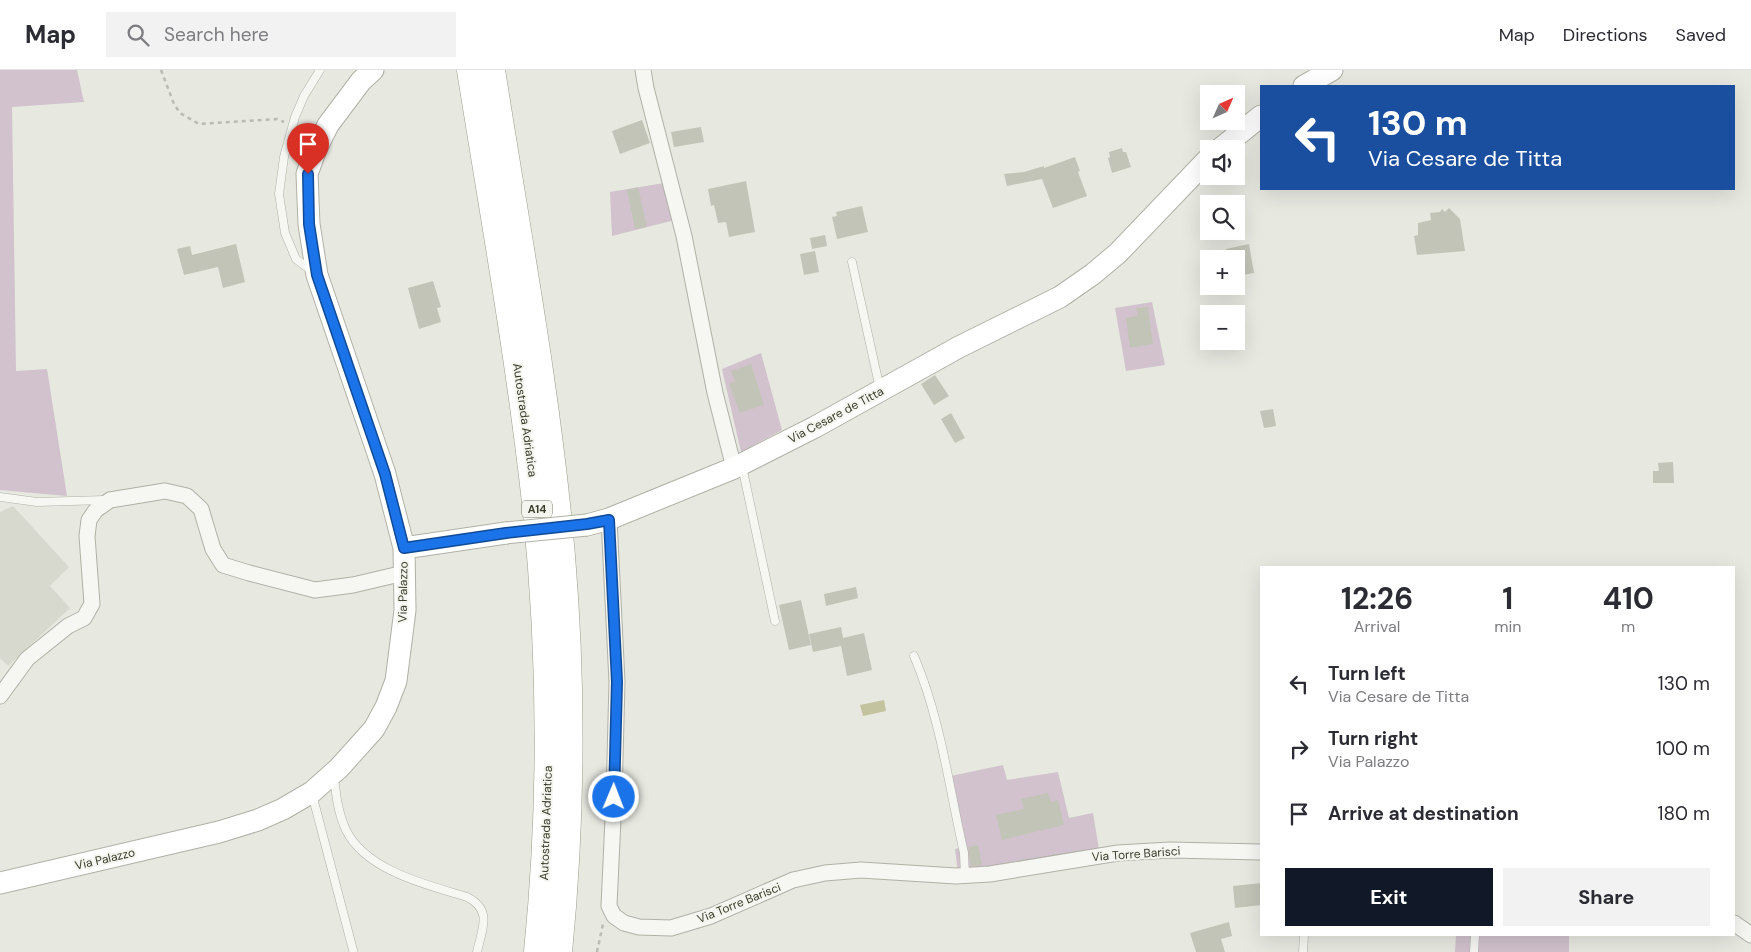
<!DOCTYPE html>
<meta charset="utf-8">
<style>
body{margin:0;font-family:"DM Sans",sans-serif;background:#f2f2f3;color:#2b2b33;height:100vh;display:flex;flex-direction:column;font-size:19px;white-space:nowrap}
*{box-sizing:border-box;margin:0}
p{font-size:16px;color:#7c7c81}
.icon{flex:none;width:28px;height:28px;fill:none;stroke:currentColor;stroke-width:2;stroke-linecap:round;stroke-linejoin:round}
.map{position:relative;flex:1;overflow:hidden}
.panel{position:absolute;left:1260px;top:496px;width:475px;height:370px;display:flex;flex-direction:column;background:#fff;border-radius:0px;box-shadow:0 5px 20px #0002}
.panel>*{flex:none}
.top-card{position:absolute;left:1260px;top:15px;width:475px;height:105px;border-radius:0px;box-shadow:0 5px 20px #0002;background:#1a4fa0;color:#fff;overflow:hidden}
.needle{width:32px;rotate:45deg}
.tools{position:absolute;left:1200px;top:15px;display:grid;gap:10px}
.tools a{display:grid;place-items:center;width:45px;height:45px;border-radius:0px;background:#fff;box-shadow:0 5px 20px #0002;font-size:25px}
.pin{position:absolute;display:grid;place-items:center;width:42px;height:42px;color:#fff;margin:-51px -21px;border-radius:50% 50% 50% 0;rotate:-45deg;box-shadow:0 0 5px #0007}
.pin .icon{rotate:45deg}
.me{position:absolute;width:55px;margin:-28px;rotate:1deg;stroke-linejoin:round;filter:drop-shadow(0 0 4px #0008)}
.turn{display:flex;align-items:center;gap:18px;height:105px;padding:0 25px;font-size:22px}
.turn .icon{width:65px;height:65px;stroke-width:2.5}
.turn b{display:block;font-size:35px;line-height:42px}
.eta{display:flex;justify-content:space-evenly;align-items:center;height:85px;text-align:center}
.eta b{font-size:30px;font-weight:700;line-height:35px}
.cta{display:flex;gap:10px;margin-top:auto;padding:10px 25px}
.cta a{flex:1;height:58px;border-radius:0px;background:#111827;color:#fff;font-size:20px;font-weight:700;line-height:58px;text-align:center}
.cta a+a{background:#f2f2f3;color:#2b2b33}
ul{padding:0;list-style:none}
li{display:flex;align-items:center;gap:15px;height:65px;padding:0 25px}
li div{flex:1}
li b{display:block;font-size:19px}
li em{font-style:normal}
header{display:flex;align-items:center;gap:30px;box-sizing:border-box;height:70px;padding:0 25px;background:#fff;border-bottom:1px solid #e1e1e2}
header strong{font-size:24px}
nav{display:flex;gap:28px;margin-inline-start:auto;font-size:18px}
.search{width:350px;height:45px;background:#f2f2f3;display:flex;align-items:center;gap:12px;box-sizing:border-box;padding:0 18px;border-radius:0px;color:#7c7c81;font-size:19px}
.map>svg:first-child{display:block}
</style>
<header>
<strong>Map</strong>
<div class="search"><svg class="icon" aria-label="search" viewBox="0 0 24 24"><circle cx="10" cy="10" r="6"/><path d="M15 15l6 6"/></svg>Search here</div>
<nav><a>Map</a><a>Directions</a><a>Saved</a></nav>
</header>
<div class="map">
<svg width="1751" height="882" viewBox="0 0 1751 882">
<rect width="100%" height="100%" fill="#e7e8e0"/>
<path fill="#d7d9cf" d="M13 436 69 497 50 516 70 538 8 596 0 588V442Z"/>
<path fill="#d1c2cd" d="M0 0H77L84 32 12 37 16 301 47 299 67 426 0 420Z
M664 113 675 150 612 166 610 122Z
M1152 232 1165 295 1126 301 1115 238Z
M761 283 782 360 741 382 722 299Z
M1003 695 1007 710 1058 702 1069 748 1093 743 1099 780 958 803 955 779 965 777 951 706Z
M1456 865H1569V882H1455Z"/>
<path fill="#c4c39f" d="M884 630 886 641 863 646 860 635Z"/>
<path fill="#c3c4b8" d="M642 50 650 73 620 84 612 61Z
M701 57 704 72 674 77 671 62Z
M1122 78 1123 82H1126L1131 97 1112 103 1108 88 1110 87 1109 82Z
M1075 87 1080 101 1078 102 1087 126 1053 138 1042 109 1007 116 1004 104 1024 102 1044 96V98Z
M746 111 755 162 729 167 726 152 718 153 714 135 711 136 708 119Z
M638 117 647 157 635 159 627 120Z
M862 136 868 162 837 169 832 147 837 146 836 142Z
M1449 138 1460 149 1465 181 1417 185 1414 166 1418 165V153L1431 150 1430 143 1440 142 1442 139 1445 142Z
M825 165 827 176 812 179 810 168Z
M236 174 245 212 223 218 218 197 184 205 177 179 190 176 192 185Z
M1249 174 1254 203 1236 206V189H1228L1226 179Z
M815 181 819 202 804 205 800 184Z
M433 211 441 237 437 238 441 252 419 259 408 218Z
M1148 237 1153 274 1130 278 1126 248 1138 246 1136 238Z
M751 294 764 335 740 343 729 314 735 312 731 301Z
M935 305 949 326 934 335 921 314Z
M1273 339 1276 356 1264 358 1260 341Z
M951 343 965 368 955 373 941 349Z
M1673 392 1674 413H1653V401H1659L1658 393Z
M856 517 858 528 826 536 824 524Z
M801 530 811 575 789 580 779 535Z
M841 557 843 568 864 563 872 600 847 606 841 576 813 582 809 564Z
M1048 723 1051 732 1058 730 1064 755 1002 770 996 745 1024 739 1021 729Z
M978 775 982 795 971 796 968 777Z
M1261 813V835L1235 838 1233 816Z
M1229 852 1232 866 1221 869 1225 882H1196L1190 863Z"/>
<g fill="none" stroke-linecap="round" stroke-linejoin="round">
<g stroke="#b0b1a6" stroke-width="9">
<path id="lane" d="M852 192 880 319
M312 201 296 189 285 163 279 124 284 87 295 47 304 26 320 0
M742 396 775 551
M0 427 37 432 105 430
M914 586C941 649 949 718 964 783L965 806
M334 707C336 725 338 743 346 760 366 801 428 815 467 827 493 840 482 859 477 882
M312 724 353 880
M1303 882 1304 865
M1474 882 1475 865"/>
</g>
<g stroke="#b0b1a6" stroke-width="17">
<path id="street" d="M643 0 646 18 684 166 715 323 734 398
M609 449 617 612 614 727 609 836 614 846 624 853 639 857 671 858 711 846 793 810 825 803 861 800 956 806 990 804 1118 783 1170 780 1261 782
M0 626 27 589 68 556 84 548 92 534 87 466 89 450 96 440 110 430 165 421 187 426 201 439 213 479 223 495 249 503 315 520 353 515 404 503
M1734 853 1751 865"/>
</g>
<g stroke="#b0b1a6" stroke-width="23">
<path id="secondary" d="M1304 16 1332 0
M1220 79 1261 46
M587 455 609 449 734 398 815 357 959 277 1060 227 1093 204 1118 183 1209 88
M404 478 506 463
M0 813 219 762 258 750 283 739 312 722 339 698 374 659 386 637 396 611 405 540 404 478 385 404 317 205 309 154 307 104 316 79 328 55 361 11 373 0"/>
</g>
<g stroke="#9b9d89" stroke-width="29">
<path id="highway" d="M471 0C494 144 520 288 536 432 552 582 553 733 538 882
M491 0C516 161 547 323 561 486 572 618 571 750 558 882"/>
</g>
<path stroke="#babbb3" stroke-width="2.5" stroke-dasharray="4 4" stroke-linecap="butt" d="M161 0 174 34 180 43 199 54 277 49 284 52
M597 882 603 854"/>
<use href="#lane" stroke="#f6f6f3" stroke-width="8"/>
<use href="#street" stroke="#f6f6f3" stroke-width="15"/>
<use href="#secondary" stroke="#fff" stroke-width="21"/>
<use href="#highway" stroke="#fff" stroke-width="28"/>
<g stroke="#b0b1a6" stroke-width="23" stroke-linecap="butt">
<path id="secondary-bridge" d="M506 463 587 455"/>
</g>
<use href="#secondary-bridge" stroke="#fff" stroke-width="21"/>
</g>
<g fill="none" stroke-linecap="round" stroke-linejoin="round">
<g stroke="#114b97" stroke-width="12">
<path id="route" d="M308 104 309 154 317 205 385 404 404 478 506 463 587 454 609 450 617 612 614 727"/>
</g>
<use href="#route" stroke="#1a73e8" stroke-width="9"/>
</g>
<g text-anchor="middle" stroke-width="4" stroke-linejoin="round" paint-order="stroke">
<rect fill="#f5f5f0" stroke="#737466" stroke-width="1" x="522" y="430.5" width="30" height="17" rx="4"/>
<g font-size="11" font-weight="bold" fill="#3b3d2b">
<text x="537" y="443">A14</text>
</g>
<g font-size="12" fill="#3b3d2b" stroke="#f5f5f0">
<text transform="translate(836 345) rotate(-28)" y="4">Via Cesare de Titta</text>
<text transform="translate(525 350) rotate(82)" y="4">Autostrada Adriatica</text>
<text transform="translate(403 522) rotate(-89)" y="4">Via Palazzo</text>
<text transform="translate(546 753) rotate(-88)" y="4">Autostrada Adriatica</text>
<text transform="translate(1136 784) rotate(-4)" y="4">Via Torre Barisci</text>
<text transform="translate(105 789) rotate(-13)" y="4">Via Palazzo</text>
<text transform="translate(739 833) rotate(-22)" y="4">Via Torre Barisci</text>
</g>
</g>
</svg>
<div class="tools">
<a><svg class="needle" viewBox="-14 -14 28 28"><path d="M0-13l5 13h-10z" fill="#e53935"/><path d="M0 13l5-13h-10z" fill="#7c7c81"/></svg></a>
<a><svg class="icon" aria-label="sound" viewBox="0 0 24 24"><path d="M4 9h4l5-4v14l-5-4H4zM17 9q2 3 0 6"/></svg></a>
<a><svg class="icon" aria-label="search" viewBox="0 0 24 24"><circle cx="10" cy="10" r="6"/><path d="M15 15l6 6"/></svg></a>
<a>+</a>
<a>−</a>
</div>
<div class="pin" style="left:308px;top:104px;background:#d93025"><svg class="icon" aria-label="arrive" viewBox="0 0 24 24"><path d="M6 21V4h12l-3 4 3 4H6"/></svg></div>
<svg class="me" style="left:614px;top:727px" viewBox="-20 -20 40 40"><circle r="17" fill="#1a73e8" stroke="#fff" stroke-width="3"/><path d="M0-11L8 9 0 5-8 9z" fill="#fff"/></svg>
<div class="top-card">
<div class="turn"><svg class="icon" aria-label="left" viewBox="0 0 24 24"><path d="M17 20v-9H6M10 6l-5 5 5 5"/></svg><div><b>130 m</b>Via Cesare de Titta</div></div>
</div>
<section class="panel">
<div class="eta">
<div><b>12:26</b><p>Arrival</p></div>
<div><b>1</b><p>min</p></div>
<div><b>410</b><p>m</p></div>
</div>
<ul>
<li><svg class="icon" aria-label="left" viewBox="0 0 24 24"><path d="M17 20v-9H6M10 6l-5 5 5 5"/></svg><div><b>Turn left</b><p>Via Cesare de Titta</p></div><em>130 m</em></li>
<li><svg class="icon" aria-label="right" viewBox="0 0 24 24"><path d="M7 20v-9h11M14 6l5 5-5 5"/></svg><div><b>Turn right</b><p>Via Palazzo</p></div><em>100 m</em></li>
<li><svg class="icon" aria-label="arrive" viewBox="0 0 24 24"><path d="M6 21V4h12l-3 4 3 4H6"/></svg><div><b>Arrive at destination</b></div><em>180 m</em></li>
</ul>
<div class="cta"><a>Exit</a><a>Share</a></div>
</section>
</div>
